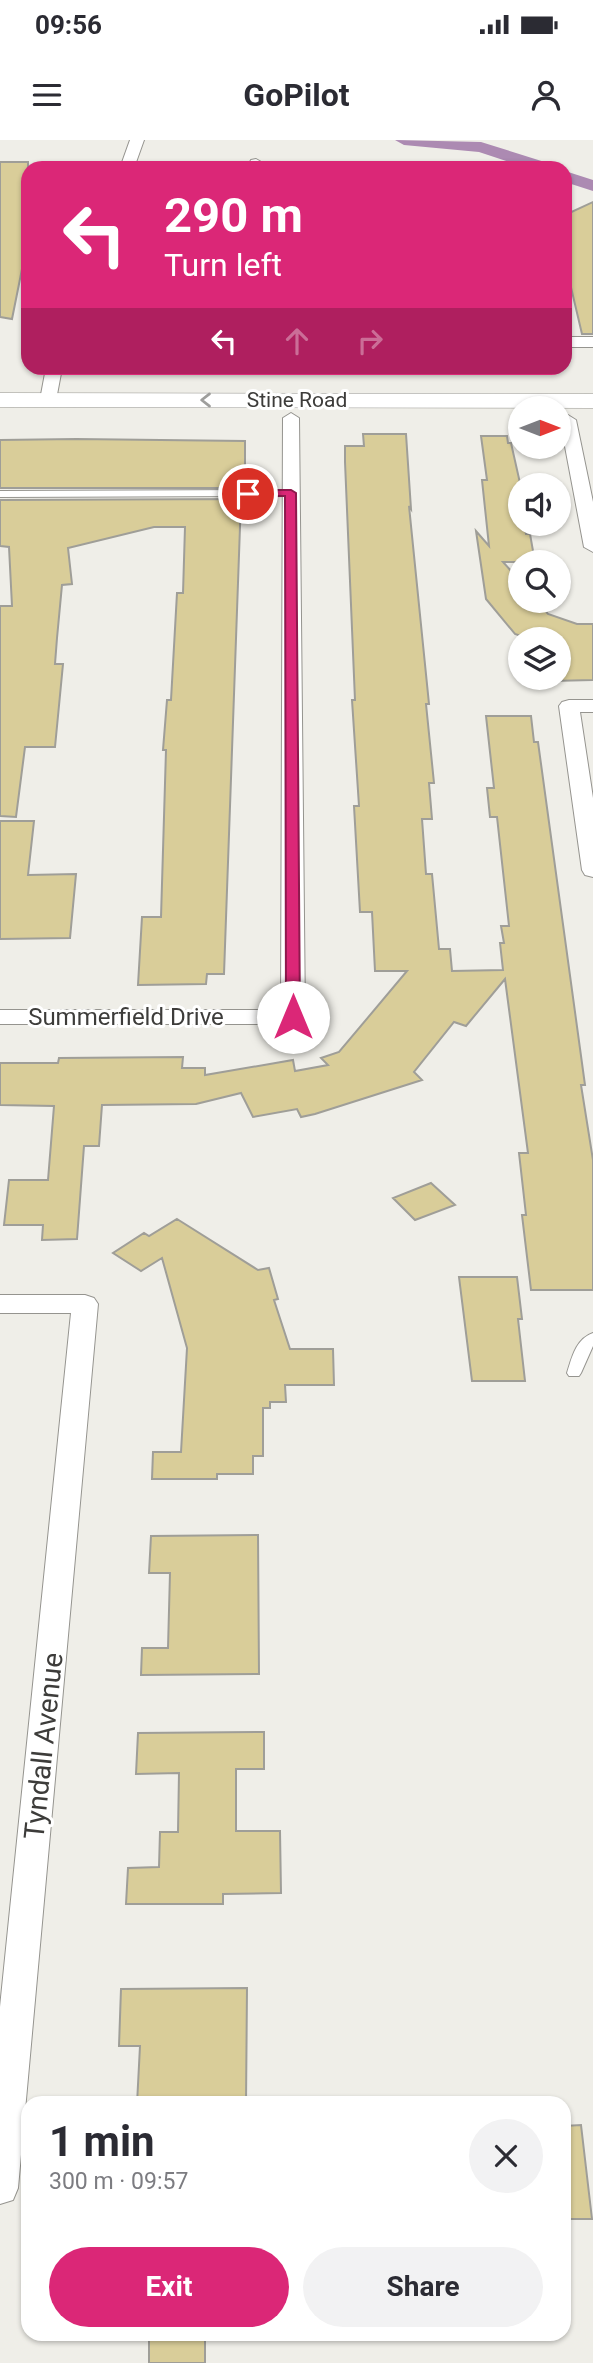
<!DOCTYPE html>
<meta charset="utf-8">
<style>
body{margin:0;font-family:Roboto,sans-serif;background:#f2f2f3;color:#2b2b33;height:100vh;display:flex;flex-direction:column;font-size:26px;white-space:nowrap}
*{box-sizing:border-box;margin:0}
p{font-size:23px;color:#7c7c81}
.icon{flex:none;width:38px;height:38px;fill:none;stroke:currentColor;stroke-width:2;stroke-linecap:round;stroke-linejoin:round}
.map{position:relative;flex:1;overflow:hidden}
.panel{position:absolute;left:21px;top:1956px;width:550px;height:245px;display:flex;flex-direction:column;background:#fff;border-radius:21px;box-shadow:0 2px 5px #0004}
.panel>*{flex:none}
.guide{position:absolute;left:21px;top:21px;width:551px;height:214px;border-radius:21px;box-shadow:0 2px 5px #0004;background:#db2777;color:#fff;overflow:hidden}
.needle{width:46px;rotate:90deg}
.controls{position:absolute;left:508px;top:256px;display:grid;gap:14px}
.controls a{display:grid;place-items:center;width:63px;height:63px;border-radius:50%;background:#fff;box-shadow:0 2px 5px #0004;font-size:35px}
.pin{position:absolute;display:grid;place-items:center;width:60px;height:60px;color:#fff;margin:-30px;border:4px solid #fff;border-radius:50%;box-shadow:0 2px 7px #0007}
.me{position:absolute;width:77px;margin:-38px;rotate:0deg;stroke-linejoin:round;filter:drop-shadow(0 0 5px #0008)}
.turn{display:flex;align-items:center;gap:24px;height:147px;padding:0 28px;font-size:32px}
.turn .icon{width:91px;height:91px;stroke-width:2.5}
.turn b{display:block;font-size:49px;line-height:60px}
.lanes{display:flex;align-items:center;height:66px;padding:0 28px;background:#0003;justify-content:center;gap:35px;direction:ltr}
.lanes .off{opacity:.35}
.round{display:grid;place-items:center;flex:none;width:74px;height:74px;border-radius:37px;background:#f2f2f3}
.headline{display:flex;align-items:center;justify-content:space-between;height:119px;padding:0 28px}
h1{font-size:42px;font-weight:700;line-height:52px}
.cta{display:flex;gap:14px;margin-top:auto;padding:14px 28px}
.cta a{flex:1;height:80px;border-radius:42px;background:#db2777;color:#fff;font-size:28px;font-weight:700;line-height:80px;text-align:center}
.cta a+a{background:#f2f2f3;color:#2b2b33}
.status{display:flex;justify-content:space-between;align-items:center;height:49px;padding:0 35px;background:#fff;direction:ltr}
.status svg{height:19px;fill:currentColor}
header{display:flex;justify-content:space-between;align-items:center;height:91px;padding:0 28px;background:#fff;font-size:32px;font-weight:700}
.map>svg:first-child{display:block}
</style>
<div class="status"><b>09:56</b><svg viewBox="0 0 49 12"><path d="M0 12V9h3v3zM5 12V6h3v6zM10 12V3h3v9zM15 12V0h3v12zM26 1h20v11H26zM47 4h2v5h-2z"/></svg></div>
<header><svg class="icon" aria-label="menu" viewBox="0 0 24 24"><path d="M4 6h16M4 12h16M4 18h16"/></svg>GoPilot<svg class="icon" aria-label="person" viewBox="0 0 24 24"><circle cx="12" cy="8" r="4"/><path d="M4 21q1-7 8-7t8 7"/></svg></header>
<div class="map">
<svg width="593" height="2223" viewBox="0 0 593 2223">
<rect width="100%" height="100%" fill="#efeee8"/>
<g fill="none" stroke-linecap="round" stroke-linejoin="round">
<path fill="#ac8ab2" fill-rule="evenodd" d="M395 0 481 2 551 24 554 28H527L479 12 404 5Z
M565 31 593 40V51L565 42Z"/>
</g>
<path fill="#d9cd99" stroke="#9f9e98" stroke-width="2" d="M0 22H28V99L12 179 0 177Z
M593 62V194H582L565 122V75Z
M363 294H406L411 369 409 366 429 564H426L434 643H429L432 679H422L426 734H432L439 809H450L452 831 503 830 500 803H504L501 786H509L497 677H490L487 648H494L486 576H531L534 602H538L585 945H581L593 1020V1150H531L522 1075H526L519 1013H528L505 839 466 886 454 882 414 932 422 940 315 974 301 977 297 969 253 977 241 953 196 964 102 965 99 1006H84L77 1099 42 1100 43 1085H4L9 1040H48L54 966 0 965V923H58L59 918 183 917 182 928H205V935L293 920 295 931 328 925 321 918 339 912 407 831H375L372 772H360L354 666H359L352 560H355L345 322V306H364Z
M481 296H507L508 303H511L520 343V387H525L526 394H530L535 422H503L520 441V460H536L548 474 577 484H593V540L552 541 551 537H558V499H529L515 494 486 459 476 391 489 406 482 340H487Z
M76 299 245 301V348H0V300Z
M241 359 224 834H207L206 844 138 845 142 777H161L166 610H163L167 560H171L177 453H183L185 387H154L68 408 72 444 62 445 57 498 55 524H63L55 607H25L16 677 0 676V466H12L9 407 0 406V360Z
M0 681H34L28 735 76 734 70 798 0 799Z
M431 1043 455 1065 415 1080 393 1058Z
M177 1079 258 1130 269 1128 278 1159 274 1160 290 1209H333L334 1245H285L286 1262H270V1268H263V1316H253V1334H217V1339H152L153 1312H181L187 1208 162 1118 141 1131 113 1113 144 1093 149 1096Z
M459 1137H517L522 1179H518L525 1241H472Z
M258 1395 259 1534 141 1535 142 1508H168L170 1433H149L151 1396Z
M264 1592V1629H236V1691H280L281 1753 223 1754V1764H126L128 1728 159 1727 160 1692H178L179 1633 136 1634 138 1593Z
M247 1848 246 1964H137L140 1906H119L121 1849Z
M581 1985 592 2079H564V1986Z
M149 2194H205V2223H149Z"/>
<g fill="none" stroke-linecap="round" stroke-linejoin="round">
<g stroke="#95948f" stroke-width="2">
<path id="lane" d="M0 351 291 350 296 353 291 356 0 357Z
M593 1193V1206L581 1233 579 1236H569L567 1233C572 1217 576 1199 593 1193Z"/>
</g>
<g stroke="#95948f" stroke-width="2">
<path id="street" d="M130 0H144L134 28H120Z
M256 19 263 23 261 28H247L251 20Z
M565 197H593V207H565Z
M46 228H62L56 260 48 265 40 260Z
M291 273 299 278 305 877 301 882 293 884H0V870H281L283 278Z
M568 275 576 280 593 362V412L584 407 560 280Z
M569 560H593V572H580L593 658V737L585 735 582 730 559 566 562 562Z
M0 1155H85L94 1158 98 1164 18 2048 13 2060 0 2064V1867L71 1173H0Z"/>
</g>
<g stroke="#95948f" stroke-width="1">
<path id="secondary" d="M0 253 593 254V268L0 267Z"/>
</g>
<use href="#lane" fill="#fff" fill-rule="evenodd"/>
<use href="#street" fill="#fff" fill-rule="evenodd"/>
<use href="#secondary" fill="#fff" fill-rule="evenodd"/>
</g>
<defs><path id="oneway-chevron" d="M-2-3.5L2.5 0L-2 3.5" fill="none" stroke-width="1.6" stroke-linecap="round" stroke-linejoin="round" transform="scale(1.75)"/></defs>
<use stroke="#9e9e9c" href="#oneway-chevron" transform="translate(206 260) rotate(180)"/>
<path fill="#db2777" stroke="#8e194d" stroke-width="2" d="M248 350H291L296 353 300 877 293 882 286 877 285 356H245V351Z"/>
<g text-anchor="middle" stroke-width="6" stroke-linejoin="round" paint-order="stroke">
<g font-size="21" fill="#3d3c3a" stroke="#fff">
<text x="297" y="267">Stine Road</text>
</g>
<g font-size="24" fill="#3d3c3a" stroke="#fff">
<text x="126" y="885">Summerfield Drive</text>
</g>
<g font-size="28" fill="#3d3c3a" stroke="#fff">
<text transform="translate(43 1606) rotate(-84)" y="10">Tyndall Avenue</text>
</g>
</g>
</svg>
<div class="controls">
<a><svg class="needle" viewBox="-14 -14 28 28"><path d="M0-13l5 13h-10z" fill="#e53935"/><path d="M0 13l5-13h-10z" fill="#7c7c81"/></svg></a>
<a><svg class="icon" aria-label="sound" viewBox="0 0 24 24"><path d="M4 9h4l5-4v14l-5-4H4zM17 9q2 3 0 6"/></svg></a>
<a><svg class="icon" aria-label="search" viewBox="0 0 24 24"><circle cx="10" cy="10" r="6"/><path d="M15 15l6 6"/></svg></a>
<a><svg class="icon" aria-label="layers" viewBox="0 0 24 24"><path d="M12 4l9 5-9 5-9-5zM3 14l9 5 9-5"/></svg></a>
</div>
<div class="pin" style="left:248px;top:354px;background:#d93025"><svg class="icon" aria-label="arrive" viewBox="0 0 24 24"><path d="M6 21V4h12l-3 4 3 4H6"/></svg></div>
<svg class="me" style="left:293px;top:877px" viewBox="-20 -20 40 40"><circle r="19" fill="#fff"/><path d="M0-13L10 11 0 6-10 11z" fill="#db2777"/></svg>
<div class="guide">
<div class="turn"><svg class="icon" aria-label="left" viewBox="0 0 24 24"><path d="M17 20v-9H6M10 6l-5 5 5 5"/></svg><div><b>290 m</b>Turn left</div></div>
<div class="lanes"><svg class="icon" aria-label="left" viewBox="0 0 24 24"><path d="M17 20v-9H6M10 6l-5 5 5 5"/></svg><svg class="icon off" aria-label="ahead" viewBox="0 0 24 24"><path d="M12 20V5M6 11l6-6 6 6"/></svg><svg class="icon off" aria-label="right" viewBox="0 0 24 24"><path d="M7 20v-9h11M14 6l5 5-5 5"/></svg></div>
</div>
<section class="panel">
<div class="headline"><div><h1>1 min</h1><p>300 m · 09:57</p></div><a class="round"><svg class="icon" aria-label="close" viewBox="0 0 24 24"><path d="M6 6l12 12M18 6L6 18"/></svg></a></div>
<div class="cta"><a>Exit</a><a>Share</a></div>
</section>
</div>
